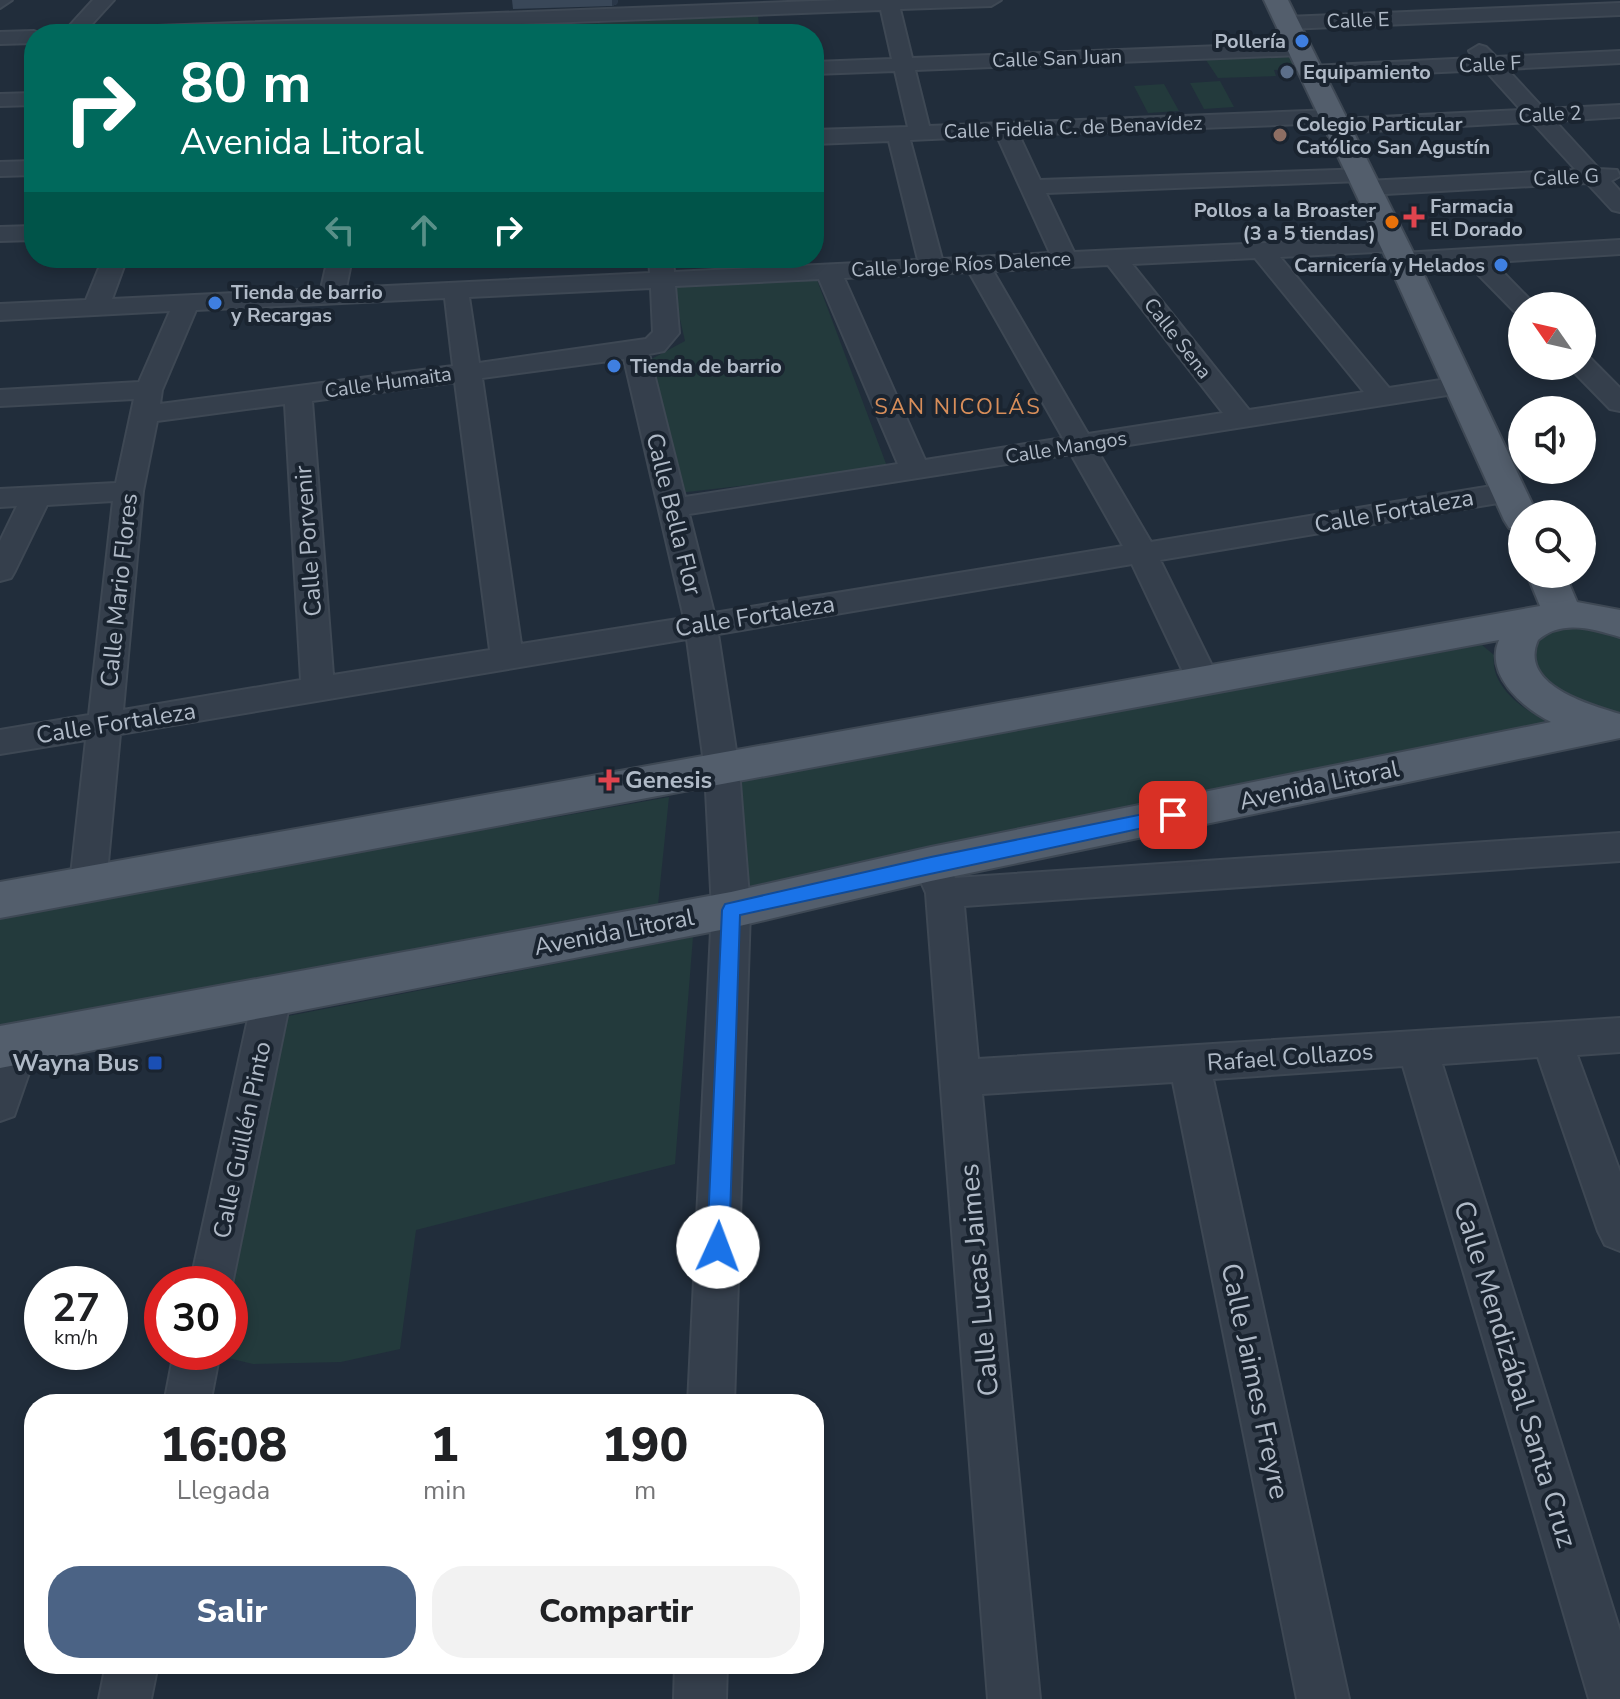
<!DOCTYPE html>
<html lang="es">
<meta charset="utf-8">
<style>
body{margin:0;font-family:"Nunito Sans",sans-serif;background:#f2f2f2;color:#202124;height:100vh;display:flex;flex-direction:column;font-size:30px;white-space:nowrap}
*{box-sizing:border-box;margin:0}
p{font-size:26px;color:#757577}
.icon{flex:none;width:44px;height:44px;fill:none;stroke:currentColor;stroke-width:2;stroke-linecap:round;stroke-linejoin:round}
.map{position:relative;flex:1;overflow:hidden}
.drawer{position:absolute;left:24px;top:1394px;width:800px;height:280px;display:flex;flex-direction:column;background:#fff;border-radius:32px;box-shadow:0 4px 12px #0003}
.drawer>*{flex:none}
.guide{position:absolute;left:24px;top:24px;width:800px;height:244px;border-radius:32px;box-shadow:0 4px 12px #0003;background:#00695c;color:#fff;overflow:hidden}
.needle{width:52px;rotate:304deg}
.tools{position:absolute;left:1508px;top:292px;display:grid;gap:16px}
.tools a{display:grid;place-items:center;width:88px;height:88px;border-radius:50%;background:#fff;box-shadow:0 4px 12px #0003;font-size:40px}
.speed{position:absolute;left:24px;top:1266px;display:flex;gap:16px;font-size:40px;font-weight:700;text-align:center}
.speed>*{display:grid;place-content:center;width:104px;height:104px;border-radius:50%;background:#fff;box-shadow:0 4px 12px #0003;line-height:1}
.speed small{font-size:20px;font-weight:400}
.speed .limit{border:12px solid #d22;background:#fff;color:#111}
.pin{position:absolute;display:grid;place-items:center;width:68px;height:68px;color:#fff;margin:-34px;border-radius:16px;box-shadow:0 4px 12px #0006}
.me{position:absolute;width:88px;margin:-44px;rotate:2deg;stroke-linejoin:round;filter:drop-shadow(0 0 6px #0008)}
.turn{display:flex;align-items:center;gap:28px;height:168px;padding:0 24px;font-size:36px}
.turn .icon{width:104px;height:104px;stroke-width:2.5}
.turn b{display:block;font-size:56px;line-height:68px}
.lanes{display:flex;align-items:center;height:76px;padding:0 24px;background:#0003;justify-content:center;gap:40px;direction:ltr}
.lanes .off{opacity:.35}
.eta{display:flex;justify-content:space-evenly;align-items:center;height:136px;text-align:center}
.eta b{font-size:48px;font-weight:800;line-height:56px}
.primary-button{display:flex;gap:16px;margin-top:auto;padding:16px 24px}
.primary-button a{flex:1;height:92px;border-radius:32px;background:#4b6385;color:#fff;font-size:32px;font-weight:800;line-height:92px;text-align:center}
.primary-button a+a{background:#f2f2f2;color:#202124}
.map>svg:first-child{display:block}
</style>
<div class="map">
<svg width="1620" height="1699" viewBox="0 0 1620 1699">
<rect width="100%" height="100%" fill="#212d3b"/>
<path fill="#233a3c" d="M758 16 760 34H575V24Z
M1291 55 1298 69 1274 70 1276 76 1218 78 1204 57Z
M1220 81 1234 107 1204 109 1190 83Z
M1164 84 1179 111 1148 113 1134 86Z
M817 280 888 469 678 493 646 362 685 341 672 284Z
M1577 624 1620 634V713C1581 712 1559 695 1533 668V642L1543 632Z
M1482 645 1494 655C1490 685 1520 707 1544 720L1543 725 730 890 737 779Z
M669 797 658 905 0 1029V916Z
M693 937 675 1164 416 1230 400 1349 341 1362 253 1364 216 1355 217 1352H230V1284L283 1017Z"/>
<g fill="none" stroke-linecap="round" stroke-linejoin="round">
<g stroke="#3e4854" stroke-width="4">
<path id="minor" d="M0 0H12L0 8Z
M93 0H114L83 34H62Z
M840 0H1001L991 6 900 9 912 58 1300 43 1310 49 1300 55 915 70 929 126 1332 110 1340 111 1343 116 1340 119 1521 110 1485 70 1311 78 1301 72 1311 66 1474 58 1469 51 1479 45 1486 47 1496 57 1620 51V63L1507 69 1544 109 1620 105V117L1555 121 1599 169 1617 170 1620 176 1611 181 1620 191V212L1612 210 1587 183 1367 195 1359 193 1356 188 1359 183 1367 181 1576 170 1532 122 1337 133 1329 131 1326 126 1328 123 1019 135 1040 180 1368 169 1371 174 1368 179 1360 181 1046 193 1074 252 1394 237 1403 239 1406 244 1403 249 1394 251 1280 257 1389 388 1460 377 1469 379 1473 385 1469 391 1460 393 1097 450 1151 542 1510 483 1520 486 1524 492 1520 498 1510 501 1160 560 1219 680 1215 688 1203 692 1191 688 1187 680 1132 564 718 634 739 770 750 910 734 1404H688L712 910 705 770 687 639 120 734 106 884 101 894 88 899 75 894 70 884 86 740 0 754V730L89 715 113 501 47 505 15 571 11 578 0 581V541L17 506 0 507V489L116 483 134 399 0 406V390L139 382 170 311 0 320V304L86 300 103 258H127L112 299 321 289 328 258H352L346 288 650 273 649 258H673L674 272 918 260 889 141 814 144V130L908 127 895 71 814 74V62L892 59 881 10 260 34H95L105 28ZM997 136 1050 253 942 259 910 140ZM1255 258 1364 392 1249 410 1132 264ZM1108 265 1223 413 1088 434 993 271ZM969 272 1063 438 925 460 844 278ZM819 279 898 464 685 497 649 354 664 351 679 333 675 286ZM651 288 653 332 646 339 479 363 469 297ZM445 298 453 366 160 404 162 390 196 310ZM624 359 684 618 521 644 482 378ZM455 382 490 650 333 675 312 401ZM285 404 301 680 123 710 143 491 157 421ZM1071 454 1123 546 714 613 689 514Z
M1620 3V15L1287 29 1277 23 1287 17Z
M34 31 42 34H34V43L0 44V32Z
M34 93V105L0 106V94Z
M34 161V175L0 176V162Z
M34 226V240L0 241V227Z
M1620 240V254L1493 262 1536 306H1522V313L1514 311 1467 263 1402 267 1393 265 1390 260 1393 255 1402 253Z
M1582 357 1591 359 1620 388V411L1610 409 1573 371 1569 366H1582Z
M1620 833V861L964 906 978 1059 1620 1018V1052L1577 1055 1620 1172V1251L1605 1245 1598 1231 1538 1057 1442 1064 1620 1631V1699H1589L1403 1066 1213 1079 1349 1699H1297L1173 1082 982 1094 1040 1699H988L926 893 913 864 918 854 931 850 944 854 955 878Z
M272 980 286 984 291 996 230 1294V1284H190L253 996 258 984Z
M19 1027 33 1032 39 1044 14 1116 0 1121V1042L5 1032Z
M174 1352H220L210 1404H164Z
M106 1664H158L151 1699H99Z
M675 1664H727L726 1699H674Z"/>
</g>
<g stroke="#3e4854" stroke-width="4">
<path id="major" d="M1264 0H1288L1417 260 1537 514H1522V531L1509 528 1504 520 1387 260Z
M1527 574H1565L1577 602 1620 610V637C1593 629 1562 619 1538 640 1518 685 1590 705 1620 714V738L931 881 731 928 0 1068V1026L731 892 931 847 1551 722C1523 708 1484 675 1499 640L0 918V882L1540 606Z"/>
</g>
<use href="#minor" fill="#353f4c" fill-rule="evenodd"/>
<use href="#major" fill="#535e6c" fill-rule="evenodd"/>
</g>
<path fill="#394758" d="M512 0H618L617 4 612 6 513 9Z"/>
<path fill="#2a3748" d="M612 0H618L617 4 612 6Z"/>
<path fill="#1a73e8" stroke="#114b97" stroke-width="2" d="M1173 808 1182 815 1180 820 740 915 729 1247 725 1255 718 1258 710 1255 707 1247 722 910 725 904 931 857Z"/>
<g fill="#3f7fe0" stroke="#1a2430" stroke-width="3">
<circle cx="1302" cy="41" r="8"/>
<circle cx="1501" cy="265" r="8"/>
<circle cx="215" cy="303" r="8"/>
<circle cx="614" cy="366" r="8"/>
</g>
<circle fill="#5c6f8a" stroke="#1a2430" stroke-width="3" cx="1287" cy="72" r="8"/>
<circle fill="#8d6e63" stroke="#1a2430" stroke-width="3" cx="1280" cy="135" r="8"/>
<g fill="#e0444e" stroke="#1a2430" stroke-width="3">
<path d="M1410 205h8v8h8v8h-8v8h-8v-8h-8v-8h8z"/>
<path d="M605 768h8v8h8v8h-8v8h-8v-8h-8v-8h8z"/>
</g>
<circle fill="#e8710a" stroke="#1a2430" stroke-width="3" cx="1392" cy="222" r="8"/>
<rect fill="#1a4fb4" stroke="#1a2430" stroke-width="3" x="147" y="1055" width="16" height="16" rx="4"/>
<g text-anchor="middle" stroke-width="8" stroke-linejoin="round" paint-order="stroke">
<g font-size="20" fill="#b0bac7" stroke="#1a2430">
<text transform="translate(1358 20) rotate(-2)" y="7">Calle E</text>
<text transform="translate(1057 58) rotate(-2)" y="7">Calle San Juan</text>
<text transform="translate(1490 64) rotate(-3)" y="7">Calle F</text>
<text transform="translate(1550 114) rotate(-3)" y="7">Calle 2</text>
<text transform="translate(1073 127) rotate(-2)" y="7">Calle Fidelia C. de Benavídez</text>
<text transform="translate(1566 177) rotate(-3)" y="7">Calle G</text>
<text transform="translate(961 264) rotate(-3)" y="7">Calle Jorge Ríos Dalence</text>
<text transform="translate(1178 338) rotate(52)" y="7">Calle Sena</text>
<text transform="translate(388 382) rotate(-8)" y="7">Calle Humaita</text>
<text transform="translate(1066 447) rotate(-9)" y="7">Calle Mangos</text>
</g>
<g font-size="20" font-weight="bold" fill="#b0bac7" stroke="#1a2430" text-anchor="start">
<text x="1286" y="48" text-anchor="end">Pollería</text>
<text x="1303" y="79">Equipamiento</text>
<text x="1296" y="131">Colegio Particular<tspan x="1296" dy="23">Católico San Agustín</tspan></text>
<text x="1430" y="213">Farmacia<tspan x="1430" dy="23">El Dorado</tspan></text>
<text x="1376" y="217" text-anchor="end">Pollos a la Broaster<tspan x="1376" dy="23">(3 a 5 tiendas)</tspan></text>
<text x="1485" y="272" text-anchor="end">Carnicería y Helados</text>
<text x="231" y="299">Tienda de barrio<tspan x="231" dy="23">y Recargas</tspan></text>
<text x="630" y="373">Tienda de barrio</text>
</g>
<g font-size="22" letter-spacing="2" fill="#d88e5a" stroke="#1a2430">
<text x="958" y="414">SAN NICOLÁS</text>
</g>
<g font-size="24" fill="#b0bac7" stroke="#1a2430">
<text transform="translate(1394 511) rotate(-10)" y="8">Calle Fortaleza</text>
<text transform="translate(674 514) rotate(76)" y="8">Calle Bella Flor</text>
<text transform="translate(308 541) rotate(-94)" y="8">Calle Porvenir</text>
<text transform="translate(119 590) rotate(-84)" y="8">Calle Mario Flores</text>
<text transform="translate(755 616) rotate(-9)" y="8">Calle Fortaleza</text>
<text transform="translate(116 723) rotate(-9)" y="8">Calle Fortaleza</text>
<text transform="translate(1319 785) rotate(-12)" y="8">Avenida Litoral</text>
<text transform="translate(614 932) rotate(-11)" y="8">Avenida Litoral</text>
<text transform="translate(1290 1057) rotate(-4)" y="8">Rafael Collazos</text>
<text transform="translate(242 1140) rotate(-78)" y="8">Calle Guillén Pinto</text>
</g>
<g font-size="24" font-weight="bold" fill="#b0bac7" stroke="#1a2430" text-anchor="start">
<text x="625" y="788">Genesis</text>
<text x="139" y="1071" text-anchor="end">Wayna Bus</text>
</g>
<g font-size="28" fill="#b0bac7" stroke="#1a2430">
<text transform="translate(978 1280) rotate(-95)" y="10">Calle Lucas Jaimes</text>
<text transform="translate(1516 1374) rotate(73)" y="10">Calle Mendizábal Santa Cruz</text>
<text transform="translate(1256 1381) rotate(78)" y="10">Calle Jaimes Freyre</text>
</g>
</g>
</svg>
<div class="tools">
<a><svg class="needle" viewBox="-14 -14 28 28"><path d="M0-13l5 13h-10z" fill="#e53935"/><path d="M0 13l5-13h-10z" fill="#757577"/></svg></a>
<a><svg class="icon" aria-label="sound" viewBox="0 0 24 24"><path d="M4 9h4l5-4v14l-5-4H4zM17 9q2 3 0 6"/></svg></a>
<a><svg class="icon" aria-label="search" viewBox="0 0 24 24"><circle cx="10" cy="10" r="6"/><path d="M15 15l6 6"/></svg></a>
</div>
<div class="speed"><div>27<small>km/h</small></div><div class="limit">30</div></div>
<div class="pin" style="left:1173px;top:815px;background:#d93025"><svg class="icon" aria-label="arrive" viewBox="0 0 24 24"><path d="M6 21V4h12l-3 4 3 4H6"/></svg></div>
<svg class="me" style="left:718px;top:1247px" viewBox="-20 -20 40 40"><circle r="19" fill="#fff"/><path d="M0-13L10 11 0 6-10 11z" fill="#1a73e8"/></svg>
<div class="guide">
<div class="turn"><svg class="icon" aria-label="right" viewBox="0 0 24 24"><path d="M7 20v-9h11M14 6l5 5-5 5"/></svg><div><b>80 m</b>Avenida Litoral</div></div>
<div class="lanes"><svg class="icon off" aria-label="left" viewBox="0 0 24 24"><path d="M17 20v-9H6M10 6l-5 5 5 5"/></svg><svg class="icon off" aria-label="ahead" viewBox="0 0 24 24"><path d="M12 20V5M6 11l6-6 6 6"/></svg><svg class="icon" aria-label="right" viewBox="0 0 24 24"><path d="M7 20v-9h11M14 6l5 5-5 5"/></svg></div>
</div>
<section class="drawer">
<div class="eta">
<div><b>16:08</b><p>Llegada</p></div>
<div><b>1</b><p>min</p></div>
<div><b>190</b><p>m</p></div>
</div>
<div class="primary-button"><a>Salir</a><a>Compartir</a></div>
</section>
</div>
